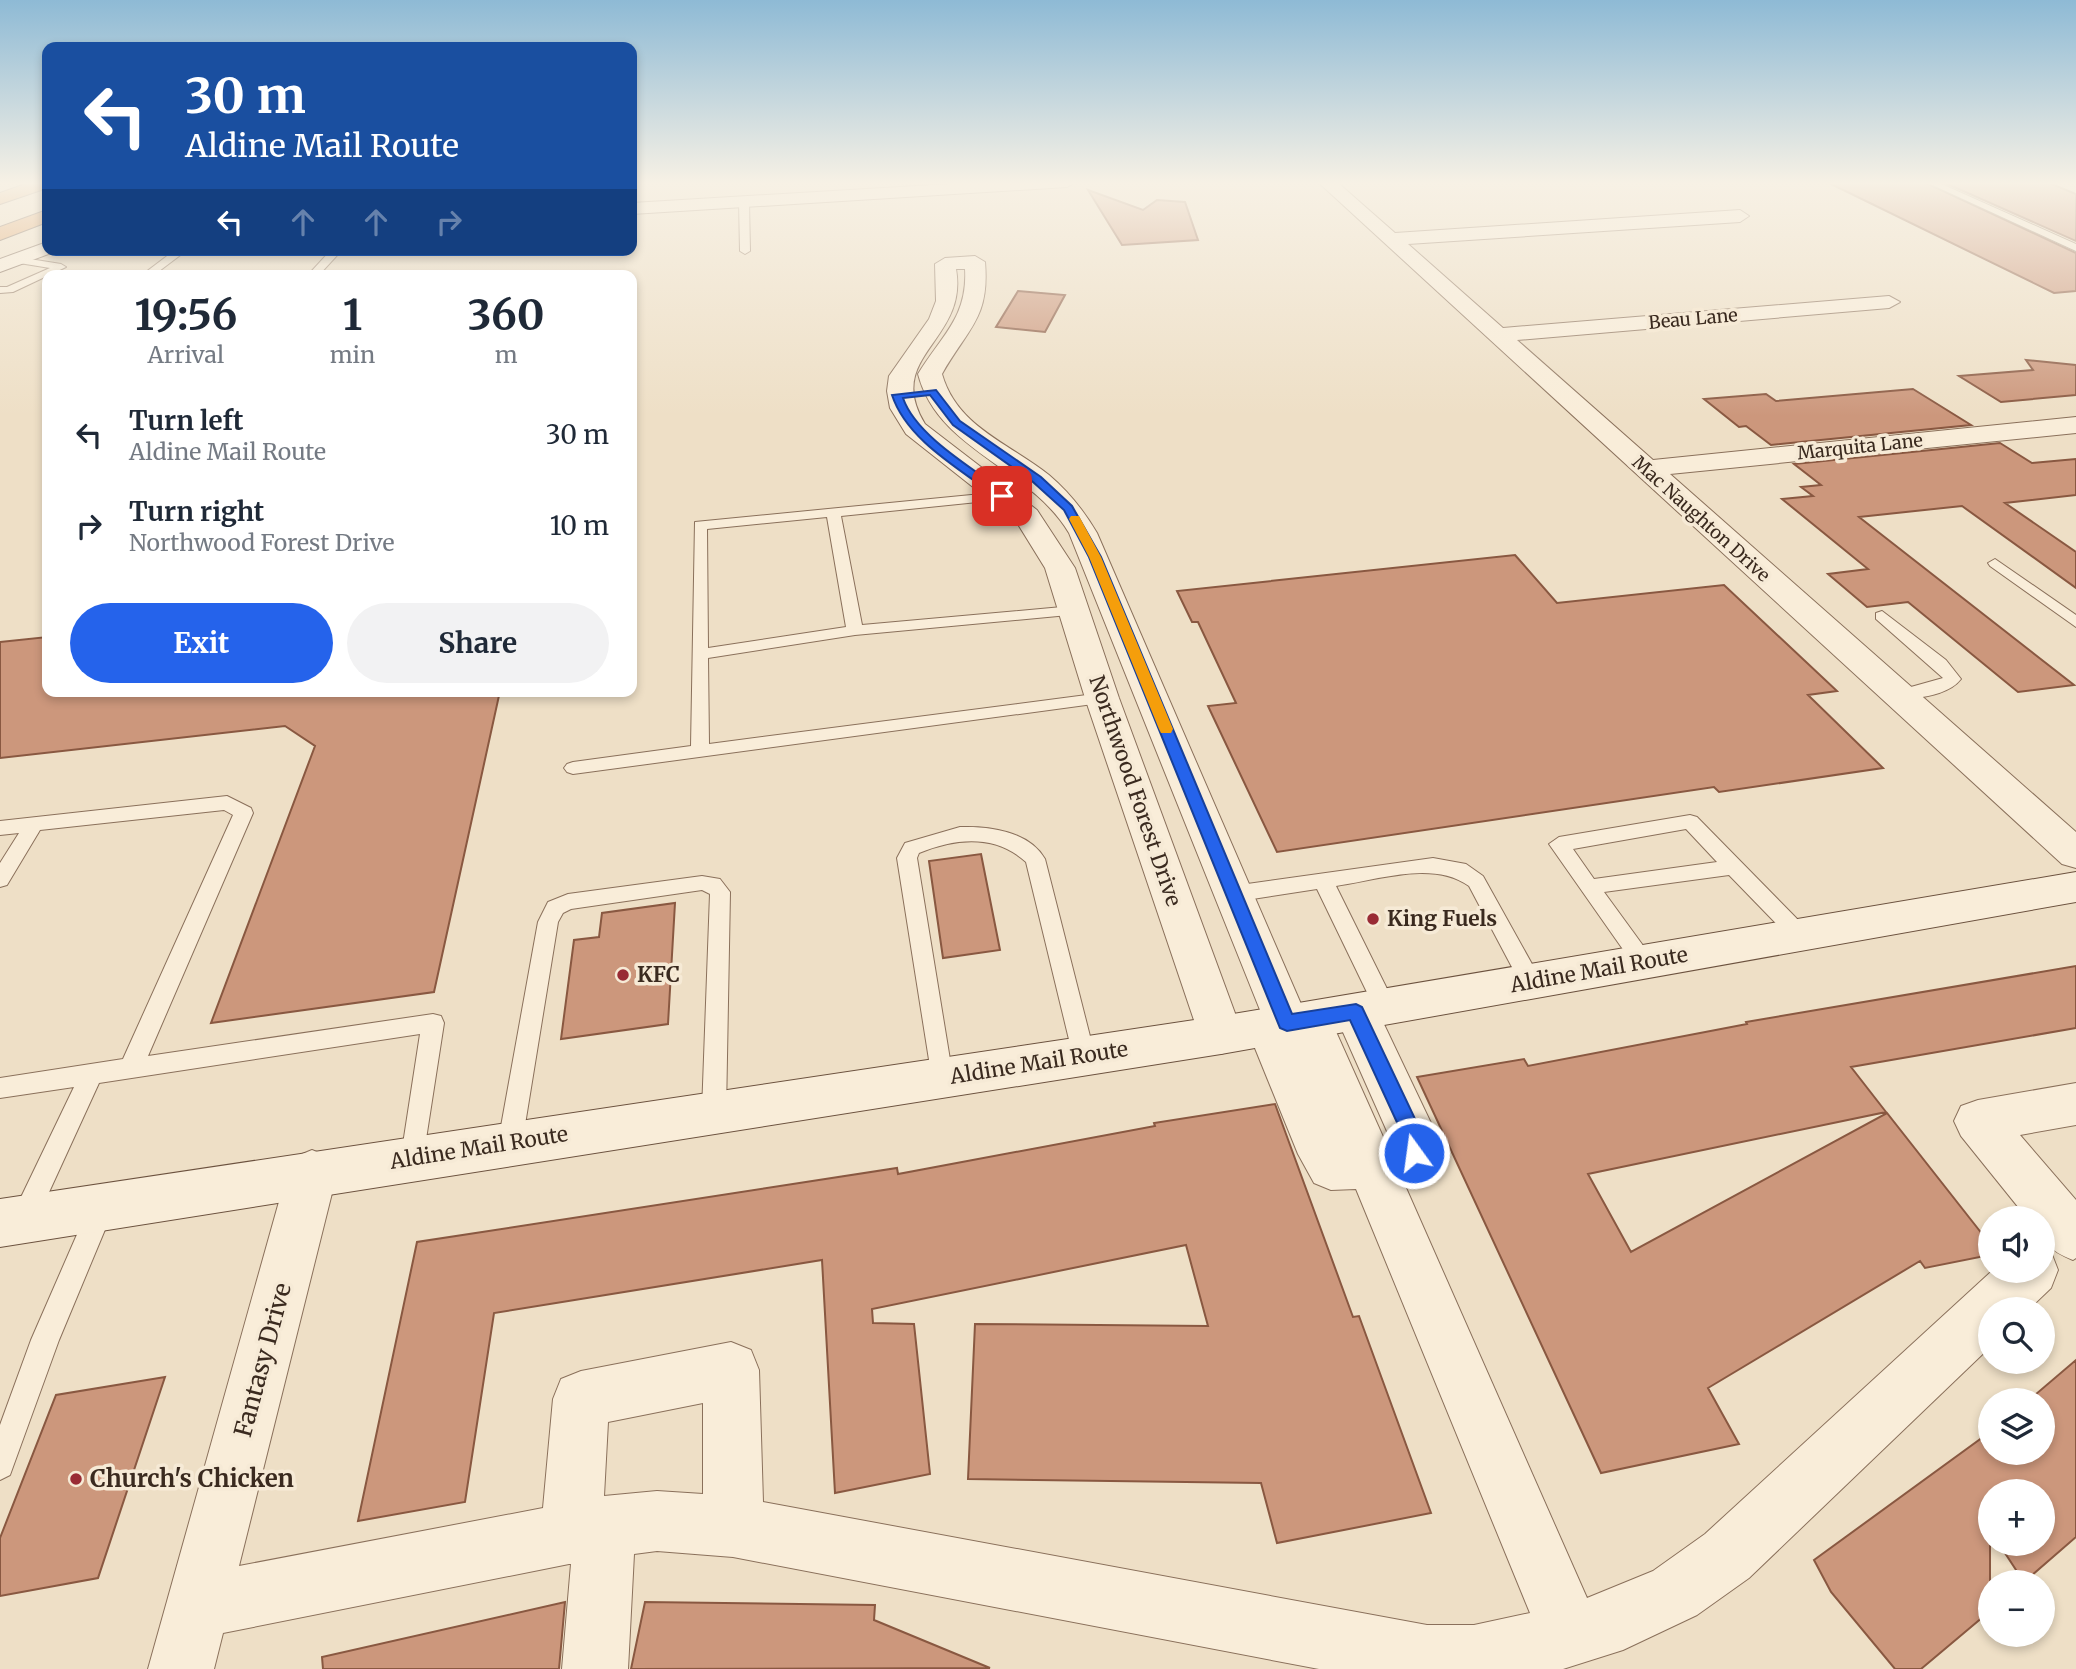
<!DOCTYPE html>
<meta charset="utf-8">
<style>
body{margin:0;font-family:Merriweather,serif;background:#f2f2f3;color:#1f2937;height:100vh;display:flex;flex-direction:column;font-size:26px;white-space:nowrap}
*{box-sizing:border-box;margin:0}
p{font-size:23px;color:#747a83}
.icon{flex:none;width:38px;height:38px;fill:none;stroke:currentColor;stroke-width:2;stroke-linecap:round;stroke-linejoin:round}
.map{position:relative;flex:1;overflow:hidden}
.details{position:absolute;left:42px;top:270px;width:595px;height:427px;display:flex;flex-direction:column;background:#fff;border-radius:14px;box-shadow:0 4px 10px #0003}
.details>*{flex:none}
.guide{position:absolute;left:42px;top:42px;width:595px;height:214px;border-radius:14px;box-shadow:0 4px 10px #0003;background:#1a4fa0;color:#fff;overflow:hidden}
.tools{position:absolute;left:1978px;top:1206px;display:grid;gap:14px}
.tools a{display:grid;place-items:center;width:77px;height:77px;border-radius:50%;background:#fff;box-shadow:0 4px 10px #0003;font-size:35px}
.pin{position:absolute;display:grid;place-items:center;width:60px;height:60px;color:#fff;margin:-30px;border-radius:14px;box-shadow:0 4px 10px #0006}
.me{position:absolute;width:77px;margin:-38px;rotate:346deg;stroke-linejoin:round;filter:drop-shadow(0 0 5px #0008)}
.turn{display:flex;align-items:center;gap:24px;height:147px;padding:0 28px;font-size:32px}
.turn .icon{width:91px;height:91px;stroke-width:2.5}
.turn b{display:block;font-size:49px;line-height:60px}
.lanes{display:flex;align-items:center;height:66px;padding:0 28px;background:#0003;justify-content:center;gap:35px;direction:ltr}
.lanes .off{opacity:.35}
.eta{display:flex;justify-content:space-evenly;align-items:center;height:119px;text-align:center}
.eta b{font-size:42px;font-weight:700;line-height:49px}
.cta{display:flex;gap:14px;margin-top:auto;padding:14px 28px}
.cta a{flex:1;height:80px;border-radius:42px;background:#2563eb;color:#fff;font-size:28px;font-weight:700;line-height:80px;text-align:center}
.cta a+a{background:#f2f2f3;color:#1f2937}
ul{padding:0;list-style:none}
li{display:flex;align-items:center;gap:21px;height:91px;padding:0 28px}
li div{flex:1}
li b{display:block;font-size:26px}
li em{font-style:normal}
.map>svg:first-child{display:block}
</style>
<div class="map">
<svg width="2076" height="1669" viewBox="0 0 2076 1669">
<rect width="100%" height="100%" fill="#eedfc6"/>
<path fill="#cc977c" stroke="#895841" stroke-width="2" d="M1827 182H1924L2076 253V291L2054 293Z
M1943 182H2047L2076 194V241Z
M1088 190 1143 210 1157 200 1185 202 1198 240 1122 245Z
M1018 291 1065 295 1045 332 996 327Z
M2026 360 2076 365V395L2001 402 1959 376 2033 370Z
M1913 389 1971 425 1771 445 1746 426 1739 427 1704 399 1766 394 1776 401Z
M2000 443 2032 463 2076 459V495L2005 503 2076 552V588L1962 506 1859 517 2074 685 2018 692 1908 602 1867 607 1828 574 1868 569 1782 499 1813 496 1801 487 1821 485 1794 464Z
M1515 555 1557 603 1724 585 1837 691 1808 695 1883 768 1719 792 1714 787 1277 852 1208 706 1236 703 1198 622H1192L1177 591Z
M47 637V691H500L434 992 211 1023 315 746 285 726 0 758V642Z
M981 854 1000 950 943 958 929 861Z
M675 903 668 1024 561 1039 574 940 599 937 602 913Z
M2076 966V1028L1851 1067 1886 1112 1588 1174 1631 1252 1887 1113 1990 1244V1255L1925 1268 1920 1261 1708 1388 1739 1444 1601 1473 1417 1077 1524 1059 1528 1066 1747 1024 1746 1022Z
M1275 1104 1353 1317 1359 1316 1431 1513 1277 1543 1261 1483 968 1479 975 1324 1208 1326 1186 1245 872 1309 873 1323 914 1324 930 1474 835 1493 822 1260 494 1313 465 1502 358 1521 417 1242 897 1168 898 1174 1155 1126 1154 1123Z
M2076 1360V1537L2024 1582 1999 1544H2042V1491H1990V1611L1921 1669H1895L1831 1592 1814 1560 1990 1432V1452H2042V1400H2029Z
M165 1377 98 1578 0 1596V1538L56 1395Z
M565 1602 559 1669H323L322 1657Z
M645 1602 875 1605 874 1620 990 1668 631 1669Z"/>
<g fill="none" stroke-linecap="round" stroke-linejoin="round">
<g stroke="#8a705b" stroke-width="2">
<path id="lane" d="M1926 182H1937L2076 244V251Z
M744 199 749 202 750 251 745 254 740 251 739 202Z
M175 250H187L154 275H142Z
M331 250H342L319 275H308Z
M17 257 61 264 66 267 13 292 0 293V287H7L50 268 13 262V258Z
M1002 492 1007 493V499L841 516 862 625 1073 606 1079 608V614L855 635 708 658 709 744 1102 693 1108 694 1111 698 1108 702 573 774 567 772 564 768 567 764 573 762 691 746 695 522ZM827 517 846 627 708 648 707 529Z
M1995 559 2076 615V627L1990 566 1988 563Z
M1882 611 1946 660 1961 679C1948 696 1919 697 1899 701L1893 700 1890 696 1893 692 1943 678 1876 619V613Z
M227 796 251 808 253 813 148 1056 433 1014 441 1016 444 1023 422 1165 413 1168 404 1165 401 1157 420 1034 99 1083 34 1225 25 1228 16 1225 12 1216 74 1087 0 1098V1078L123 1059 233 815 224 810 40 830 7 885 0 887V863L19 833 0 835V821Z
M1690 815 1697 817 1807 929 1810 935 1807 941H1793L1729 875 1604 892 1655 962 1652 968 1644 970 1636 968 1549 844 1559 837ZM1686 829 1717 862 1594 879 1573 849Z
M960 827C989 826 1029 831 1045 859L1095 1056 1092 1063 1084 1066 1076 1063 1073 1056 1026 862C995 834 956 838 919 853L917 858 953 1078 949 1085 941 1088 933 1085 897 858 905 843Z
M1433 858 1466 864 1483 876 1542 982 1539 988 1531 991 1523 988 1469 886C1433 860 1378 880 1336 886L1396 1007 1393 1013 1385 1016 1377 1013 1317 889 1233 902 1226 899 1223 894 1226 889 1233 886Z
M702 876 720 879 730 892 726 1112 722 1119 714 1123 706 1119 702 1112 710 894 702 890 571 909 563 913 558 922 522 1143 519 1151 510 1154 501 1151 498 1143 538 922 548 902 568 894Z
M101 1196 110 1200 114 1208 59 1340 10 1475 0 1480V1425L31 1340 92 1200Z"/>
</g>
<g stroke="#8a705b" stroke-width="2">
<path id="street" d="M983 182H1076L1067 187 632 214V203Z
M1318 182H1337L1395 233 1740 210 1749 216 1740 222 1408 244 1503 328 1889 296 1900 302 1889 308 1517 340 1653 460 2076 417V433L1670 474 2076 832V868L2062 864Z
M975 256 985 262C990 319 967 329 942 374 957 427 1009 443 1049 475 1069 492 1084 511 1097 533L1301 1004 1309 1002 1325 1007 1384 1139 1390 1138 1334 1012 1340 999 1356 994 1372 999 1440 1142 1431 1169 1403 1181 1587 1598 1653 1571 1705 1534 1993 1270H2042V1248L2051 1252 2058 1270 2051 1288 2029 1309H1990V1347L1749 1578 1697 1615 1623 1650 1563 1669H1319L733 1557 657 1551 634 1554 628 1669H562L571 1564H569L223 1633 214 1669H148L287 1173 295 1157 312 1150 329 1157 337 1173 239 1566 543 1508 553 1399 561 1379 581 1371 731 1342 751 1350 759 1370 763 1502 1427 1625H1474L1530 1613 1356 1189 1331 1190 1314 1183 1298 1154 1246 1026 1252 1013 1260 1010 1069 533C1030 467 938 451 918 374 941 336 968 317 965 269H956C969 341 883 356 925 424L1037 510 1075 568 1119 698 1243 1035 1237 1048 1221 1054 1205 1048 1199 1035 1085 698 1045 568 1016 521 906 434 890 408 887 391 889 376 929 319 936 301 935 264 945 258ZM703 1403V1494L657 1491 604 1496 608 1422Z
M2076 1083V1125L2020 1135 2076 1200V1258L2073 1260C2049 1250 2042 1244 2042 1218H2027L1961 1136 1954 1121 1961 1106 1978 1100Z"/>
</g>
<g stroke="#6c523f" stroke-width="2">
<path id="secondary" d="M47 242V250L54 252 0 272V259Z
M2076 872V902L1221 1054 0 1247V1199L1221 1016Z"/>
</g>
<g stroke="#583f30" stroke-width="2">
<path id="highway" d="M31 182H47V188L0 204V193Z
M47 210V222L0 240V227Z"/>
</g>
<use href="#lane" fill="#f9edd9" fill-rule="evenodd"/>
<use href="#street" fill="#f9edd9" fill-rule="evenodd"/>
<use href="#secondary" fill="#f9edd9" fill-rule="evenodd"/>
<use href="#highway" fill="#dd9757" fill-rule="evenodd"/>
</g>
<linearGradient id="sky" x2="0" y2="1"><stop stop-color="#8ebad5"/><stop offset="0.44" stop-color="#f7f1e5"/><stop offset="1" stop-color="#f7f1e5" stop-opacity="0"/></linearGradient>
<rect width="2076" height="416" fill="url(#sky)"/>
<path fill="#2563eb" stroke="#184099" stroke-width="2" d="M936 390 960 421 1041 477 1072 506 1101 557 1292 1014 1356 1004 1362 1007 1426 1142 1421 1159 1414 1162 1407 1159 1404 1153 1406 1142 1350 1020 1287 1031 1280 1028 1089 557 1064 510 1033 482 953 425 930 395 903 398C916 436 974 469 1006 493V498H998C962 470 907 441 892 395Z"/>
<path fill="#f59e0b" d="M1071 516H1079L1101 557 1173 729 1171 733H1161L1159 729 1089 557 1069 519Z"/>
<g fill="#992b35" stroke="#f6ead6" stroke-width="2.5">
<circle cx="1373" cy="919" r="7"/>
<circle cx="623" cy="975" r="7"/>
<circle cx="76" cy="1479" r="7"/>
</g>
<g text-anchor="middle" stroke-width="7" stroke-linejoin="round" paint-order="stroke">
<g font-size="18" fill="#3a2a1f" stroke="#f6ead6">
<text transform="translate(1693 319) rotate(-5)" y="6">Beau Lane</text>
<text transform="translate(1860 447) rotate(-6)" y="6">Marquita Lane</text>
<text transform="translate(1701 519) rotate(42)" y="6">Mac Naughton Drive</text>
</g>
<g font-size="21" fill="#3a2a1f" stroke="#f6ead6">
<text transform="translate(1135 791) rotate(71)" y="7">Northwood Forest Drive</text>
<text transform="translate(1599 970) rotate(-10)" y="7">Aldine Mail Route</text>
<text transform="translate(1039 1063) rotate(-9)" y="7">Aldine Mail Route</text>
<text transform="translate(479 1148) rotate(-9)" y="7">Aldine Mail Route</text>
</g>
<g font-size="21" font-weight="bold" fill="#3a2a1f" stroke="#f6ead6" text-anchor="start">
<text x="1387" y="926">King Fuels</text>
<text x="637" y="982">KFC</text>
</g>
<g font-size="24" fill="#3a2a1f" stroke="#f6ead6">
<text transform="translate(263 1360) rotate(-75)" y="8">Fantasy Drive</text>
</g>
<g font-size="24" font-weight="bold" fill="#3a2a1f" stroke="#f6ead6" text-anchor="start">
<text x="90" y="1487">Church's Chicken</text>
</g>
</g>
</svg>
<div class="tools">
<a><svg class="icon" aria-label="sound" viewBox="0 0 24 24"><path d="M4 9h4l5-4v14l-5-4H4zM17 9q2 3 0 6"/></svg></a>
<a><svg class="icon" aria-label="search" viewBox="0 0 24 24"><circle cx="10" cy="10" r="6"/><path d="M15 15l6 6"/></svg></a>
<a><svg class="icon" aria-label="layers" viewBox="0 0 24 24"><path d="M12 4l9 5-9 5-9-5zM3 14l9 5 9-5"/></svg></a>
<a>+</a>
<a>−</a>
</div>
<div class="pin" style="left:1002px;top:496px;background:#d93025"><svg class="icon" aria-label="arrive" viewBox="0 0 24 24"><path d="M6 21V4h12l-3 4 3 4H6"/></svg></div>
<svg class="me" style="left:1414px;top:1153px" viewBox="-20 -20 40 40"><circle r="17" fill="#2563eb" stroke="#fff" stroke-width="3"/><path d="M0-11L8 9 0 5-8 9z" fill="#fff"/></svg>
<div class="guide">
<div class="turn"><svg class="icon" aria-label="left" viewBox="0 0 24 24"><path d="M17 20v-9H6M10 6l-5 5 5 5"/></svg><div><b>30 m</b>Aldine Mail Route</div></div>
<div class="lanes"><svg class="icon" aria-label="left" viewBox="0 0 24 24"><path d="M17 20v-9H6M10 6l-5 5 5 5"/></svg><svg class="icon off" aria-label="ahead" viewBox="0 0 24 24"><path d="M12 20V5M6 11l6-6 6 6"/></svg><svg class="icon off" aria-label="ahead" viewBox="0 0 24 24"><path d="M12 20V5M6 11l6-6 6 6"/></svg><svg class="icon off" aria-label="right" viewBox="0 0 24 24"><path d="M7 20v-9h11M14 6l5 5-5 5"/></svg></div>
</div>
<section class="details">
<div class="eta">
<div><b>19:56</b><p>Arrival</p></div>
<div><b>1</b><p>min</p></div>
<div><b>360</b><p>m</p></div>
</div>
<ul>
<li><svg class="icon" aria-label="left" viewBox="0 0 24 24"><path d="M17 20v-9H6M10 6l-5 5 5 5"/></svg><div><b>Turn left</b><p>Aldine Mail Route</p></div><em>30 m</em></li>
<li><svg class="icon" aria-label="right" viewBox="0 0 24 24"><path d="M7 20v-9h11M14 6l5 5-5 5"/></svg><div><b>Turn right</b><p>Northwood Forest Drive</p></div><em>10 m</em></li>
</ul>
<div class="cta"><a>Exit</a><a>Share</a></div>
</section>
</div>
